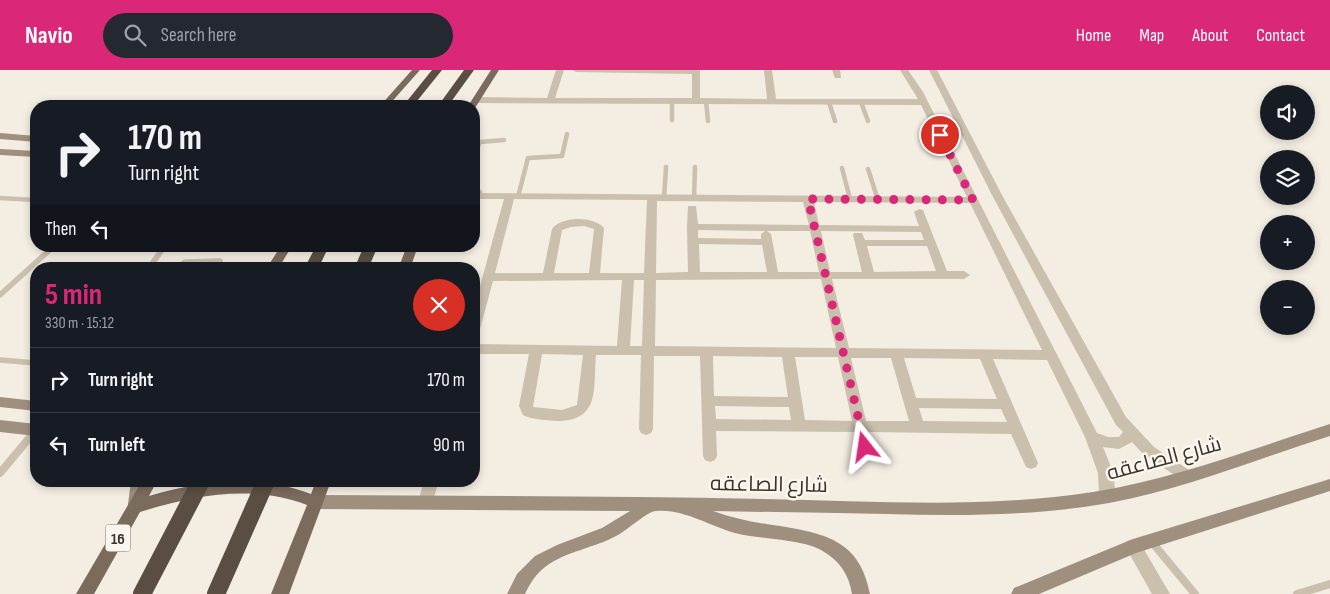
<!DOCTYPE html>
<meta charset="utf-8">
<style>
body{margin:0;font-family:"Sofia Sans Condensed",Cairo,sans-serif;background:#242831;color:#f1f3f6;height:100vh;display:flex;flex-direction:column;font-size:19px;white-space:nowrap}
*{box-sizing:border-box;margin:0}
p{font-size:16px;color:#9ea1a6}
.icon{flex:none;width:28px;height:28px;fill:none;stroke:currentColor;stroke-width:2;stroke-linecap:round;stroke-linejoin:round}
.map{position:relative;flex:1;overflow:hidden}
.sheet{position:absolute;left:30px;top:192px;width:450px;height:225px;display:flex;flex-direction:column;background:#171b24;border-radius:20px;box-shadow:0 2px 8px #0003}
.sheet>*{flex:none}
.guide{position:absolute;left:30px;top:30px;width:450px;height:152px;border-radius:20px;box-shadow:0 2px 8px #0003;background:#171b24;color:#f1f3f6;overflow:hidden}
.buttons{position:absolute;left:1260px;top:15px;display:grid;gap:10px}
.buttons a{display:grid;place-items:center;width:55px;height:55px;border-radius:50%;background:#171b24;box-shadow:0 2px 8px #0003;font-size:25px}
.pin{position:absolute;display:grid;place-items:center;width:42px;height:42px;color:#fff;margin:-21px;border:2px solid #fff;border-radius:50%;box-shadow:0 1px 5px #0007}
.me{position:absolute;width:55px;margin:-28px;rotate:345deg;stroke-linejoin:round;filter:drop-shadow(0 0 4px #0008)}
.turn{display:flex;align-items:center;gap:18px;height:105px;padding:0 15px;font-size:22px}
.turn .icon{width:65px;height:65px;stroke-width:2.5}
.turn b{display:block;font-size:35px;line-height:42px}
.then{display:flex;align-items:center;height:48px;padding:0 15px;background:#0003;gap:10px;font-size:19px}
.round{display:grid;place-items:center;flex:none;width:52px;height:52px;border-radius:26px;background:#242831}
.headline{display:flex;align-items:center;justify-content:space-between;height:85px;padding:0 15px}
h1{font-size:30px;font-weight:700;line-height:38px;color:#db2777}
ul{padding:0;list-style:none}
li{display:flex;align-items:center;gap:15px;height:65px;padding:0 15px;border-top:1px solid #363941}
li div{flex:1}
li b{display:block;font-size:19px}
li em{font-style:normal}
header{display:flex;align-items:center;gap:30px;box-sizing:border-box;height:70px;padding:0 25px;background:#db2777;color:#fff}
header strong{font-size:24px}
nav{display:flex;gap:28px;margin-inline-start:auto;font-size:18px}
.search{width:350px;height:45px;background:#242831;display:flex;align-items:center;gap:12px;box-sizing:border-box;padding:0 18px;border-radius:28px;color:#9ea1a6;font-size:19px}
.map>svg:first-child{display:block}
</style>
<header>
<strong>Navio</strong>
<div class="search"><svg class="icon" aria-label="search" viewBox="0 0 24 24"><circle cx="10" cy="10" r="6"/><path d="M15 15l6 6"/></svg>Search here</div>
<nav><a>Home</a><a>Map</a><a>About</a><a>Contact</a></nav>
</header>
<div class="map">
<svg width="1330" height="524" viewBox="0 0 1330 524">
<rect width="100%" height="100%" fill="#f3ede2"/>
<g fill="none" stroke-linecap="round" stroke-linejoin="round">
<path stroke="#cbbfad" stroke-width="4.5" d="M672 31V50
M706 31 708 51
M829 32 835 51
M861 32 868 51
M474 85 480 72 504 70
M842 98 850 129
M868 99 878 130
M474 121 480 122 479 126
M518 127 528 88 562 86 567 64
M0 128 36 130
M664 128 666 97
M694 128 695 97"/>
<path stroke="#cbbfad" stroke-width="5.5" d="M148 199 165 176
M175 199 185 192 220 191
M0 225 54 176
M0 290 36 293"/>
<path stroke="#cbbfad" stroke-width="8" d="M0 403 36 360
M1151 471 1195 524
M1297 524 1330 514"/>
<path fill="#cbbfad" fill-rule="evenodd" d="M556 0H564L555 28H692V4L576 2 572 0H700V28L767 29 764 0H772L776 29H918L900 0H908L923 22 1097 363 1108 367H1119L1123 362 1116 355 993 127 929 0H937L1003 127 1126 347 1154 377 1192 402 1194 406 1192 410 1187 412 1182 410 1144 385 1132 372 1119 379 1103 377C1109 392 1120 415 1112 431L1107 433 1102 431 1099 426 1098 403 1085 367 1047 290 993 289 1038 393 1036 397 1031 399 1026 397 1011 364 869 362 872 377 870 381 865 383 860 381 854 362 716 361 717 386 715 390 710 392 705 390 703 386 700 286H654L653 359 651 363 646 365 641 363 639 359 641 285H596C593 318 601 351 557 351 545 350 534 350 523 345L519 336 529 284H474V274L617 276 622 210 493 211 480 259 478 262 474 263V238L504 129H474V123L967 127 921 35 476 33 472 30 476 27 547 28ZM514 129 647 130 644 203H600L604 158C593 146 562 146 552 159L543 203H495ZM657 131 803 132 809 155 698 154 696 136H688L687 157 688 202 656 203ZM814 132 970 133 1042 280 849 278 832 209H964L970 205 964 201H947L923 140 919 139 914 142 919 156 819 155ZM584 156 594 159 589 203H554L562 160 571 157ZM698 160 765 161 761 164V169L698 168ZM767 161H810L819 202H778L771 164ZM821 161 921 162 924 170H865L862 163H854L853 165 862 202H830ZM699 174 762 175 767 202H700ZM867 176H927L936 201 874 202ZM821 209 836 278 655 276 656 210ZM634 210H644L642 276H630ZM542 284 583 285 577 335 562 340 533 337ZM713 286 782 287 788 327 714 326ZM795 287H838L852 351 805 350ZM851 288H891L909 351H866ZM904 288 980 289 997 329 916 328ZM715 336 789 337 791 350 716 349ZM919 338 1001 339 1007 352 923 351Z
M832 0H840L841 8H835Z
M424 411H439L431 437 426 439 421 437 418 432Z
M1133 469 1139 471 1170 524H1152L1125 476 1127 471Z"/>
<path fill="#9f8f7f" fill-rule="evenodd" d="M0 63 36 66V72L0 69Z
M0 79 36 81V87L0 85Z
M0 327 36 331V341L0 337Z
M0 350 36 354V366L0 362Z
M1330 354V366C1257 389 1185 419 1109 433 1036 446 962 446 887 444 829 443 771 442 713 441 735 449 757 453 780 456 827 464 860 471 870 524H852C849 504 839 490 821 480 802 469 758 469 735 463 710 456 682 438 656 441 648 441 627 460 618 465 595 478 566 481 545 497 536 504 530 513 525 524H507L517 504 535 486 557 475 602 458 630 441 316 439 311 437 308 432 311 427 316 425C465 426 615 426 764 429 873 431 984 439 1093 422 1174 409 1252 379 1330 354Z
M1330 409V421L1136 483 1039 524H1011L1014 518 1133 469Z
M131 411H147L141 439 136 441 131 439 128 434Z"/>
<path fill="#7b6b5d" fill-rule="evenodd" d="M412 0H420L388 36H380Z
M491 0H499L475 38 468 36Z
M281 176H292L278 199H266Z
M407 176H418L410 199H398Z
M142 411H157L149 426C203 410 258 404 311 424L316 411H331L289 524H271L307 435C251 414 195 425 140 442L94 524H76Z"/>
<path fill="#5a4e43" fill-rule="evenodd" d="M432 0H442L413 36H403Z
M464 0H474L448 36H438Z
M316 176H329L318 199H304Z
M364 176H378L368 199H354Z"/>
<path stroke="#5a4e43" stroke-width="18" d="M142 524 201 411
M216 524 266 411"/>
</g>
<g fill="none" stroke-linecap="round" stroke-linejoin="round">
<path stroke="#db2777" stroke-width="9" stroke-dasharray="0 16.2" d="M865 377 808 129 973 130 940 65"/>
</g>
<g text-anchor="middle" stroke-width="5" stroke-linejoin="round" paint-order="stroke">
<rect fill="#faf6ee" stroke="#746d66" stroke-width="1" x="105.5" y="454.5" width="25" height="27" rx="4"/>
<g font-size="16" font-weight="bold" fill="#3a322c">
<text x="118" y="474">16</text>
</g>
<g font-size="21" fill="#3a322c" stroke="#faf6ee">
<text transform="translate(1164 388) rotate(-15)" y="7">شارع الصاعقه</text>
<text transform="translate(769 414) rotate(1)" y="7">شارع الصاعقه</text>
</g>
</g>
</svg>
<div class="buttons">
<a><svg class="icon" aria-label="sound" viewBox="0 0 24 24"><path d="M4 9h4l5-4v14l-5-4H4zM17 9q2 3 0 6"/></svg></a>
<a><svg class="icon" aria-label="layers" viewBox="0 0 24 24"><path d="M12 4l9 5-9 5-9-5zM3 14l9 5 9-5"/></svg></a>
<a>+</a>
<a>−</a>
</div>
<div class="pin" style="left:940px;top:65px;background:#d93025"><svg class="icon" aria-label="arrive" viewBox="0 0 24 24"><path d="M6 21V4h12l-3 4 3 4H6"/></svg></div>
<svg class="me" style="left:865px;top:377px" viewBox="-20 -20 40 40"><path d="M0-17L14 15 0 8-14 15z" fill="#db2777" stroke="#fff" stroke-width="4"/></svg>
<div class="guide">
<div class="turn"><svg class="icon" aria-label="right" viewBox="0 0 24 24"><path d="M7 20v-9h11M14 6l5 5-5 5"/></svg><div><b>170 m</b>Turn right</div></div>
<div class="then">Then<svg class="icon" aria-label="left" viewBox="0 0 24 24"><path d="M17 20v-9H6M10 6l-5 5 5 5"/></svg></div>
</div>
<section class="sheet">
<div class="headline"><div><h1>5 min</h1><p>330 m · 15:12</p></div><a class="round" style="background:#d93025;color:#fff"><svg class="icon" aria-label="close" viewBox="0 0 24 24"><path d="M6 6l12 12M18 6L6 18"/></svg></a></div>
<ul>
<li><svg class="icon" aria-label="right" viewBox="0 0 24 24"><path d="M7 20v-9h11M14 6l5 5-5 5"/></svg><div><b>Turn right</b></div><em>170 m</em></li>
<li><svg class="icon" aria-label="left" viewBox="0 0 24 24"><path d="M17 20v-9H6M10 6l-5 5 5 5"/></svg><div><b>Turn left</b></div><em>90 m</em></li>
</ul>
</section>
</div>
